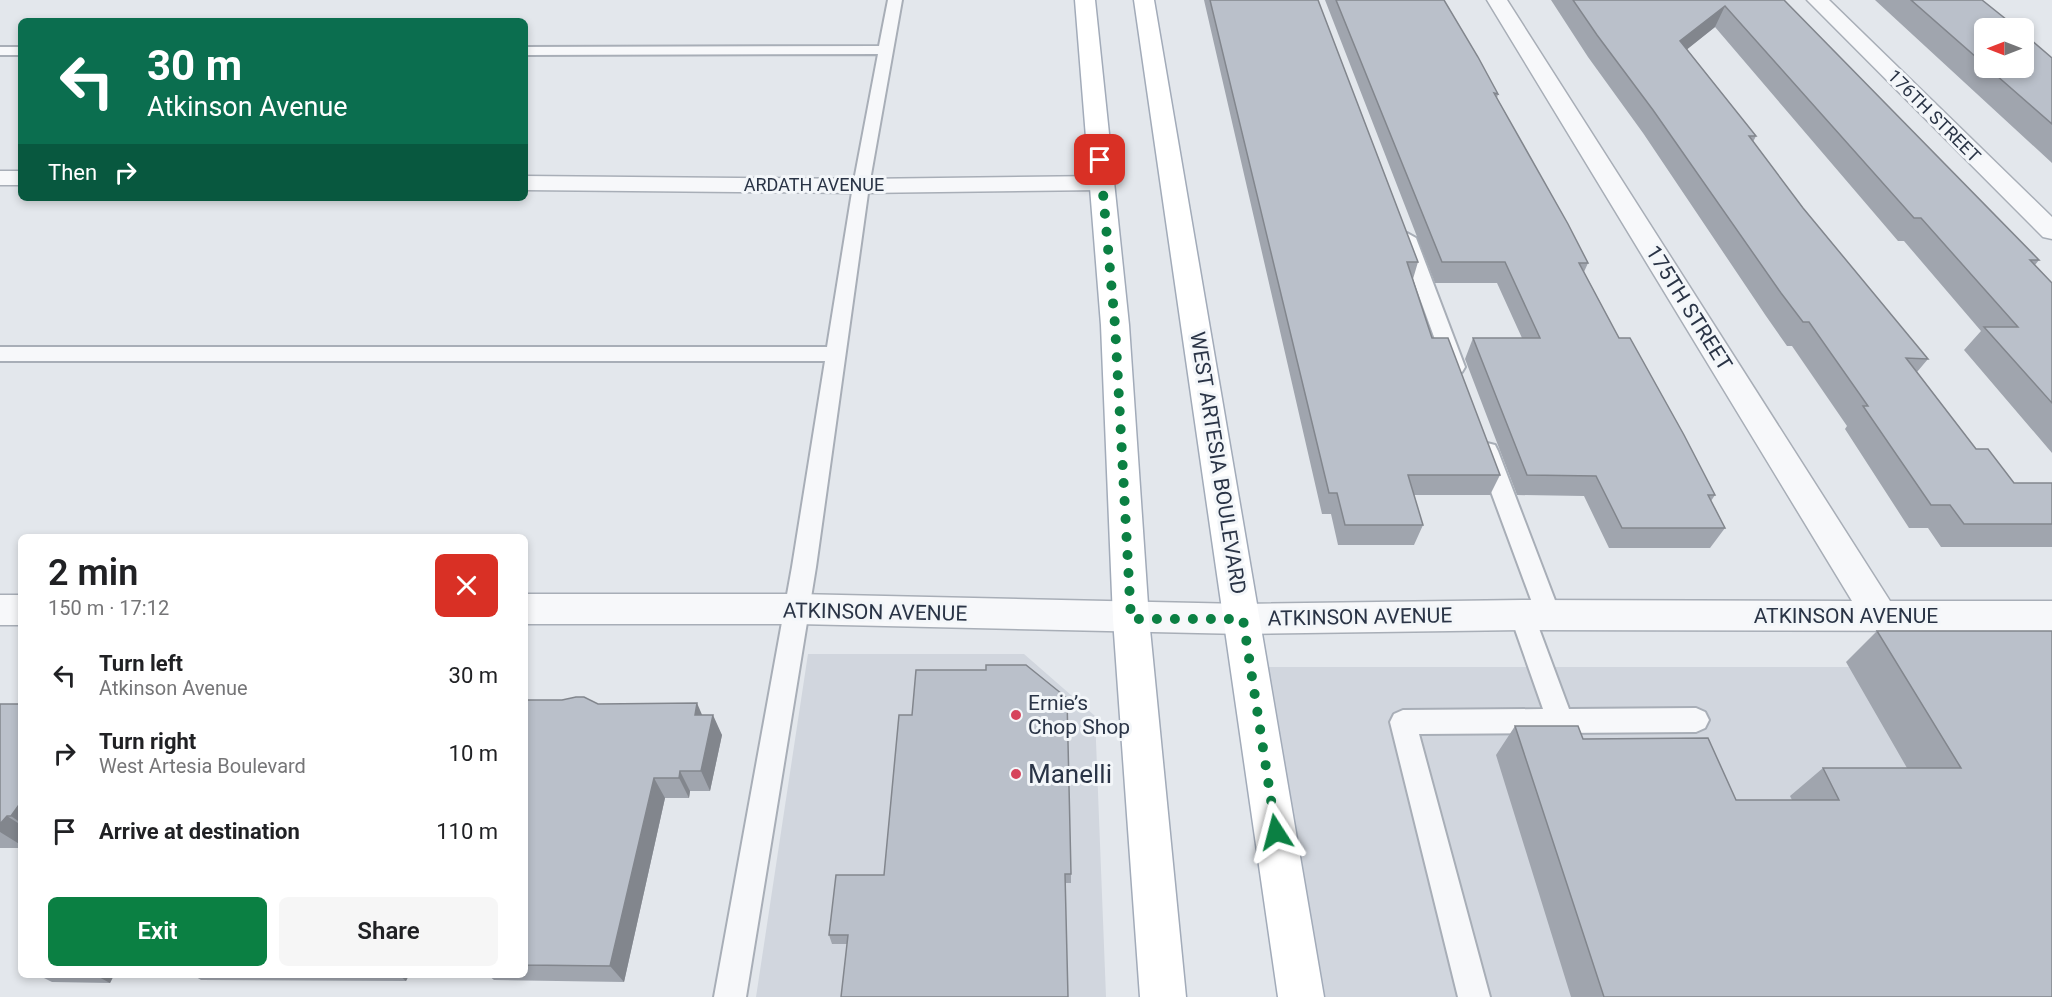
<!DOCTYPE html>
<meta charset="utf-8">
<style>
body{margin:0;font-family:Roboto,sans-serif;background:#f6f6f6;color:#202124;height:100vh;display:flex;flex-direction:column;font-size:22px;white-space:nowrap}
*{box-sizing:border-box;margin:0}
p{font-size:20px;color:#757577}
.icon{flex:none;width:33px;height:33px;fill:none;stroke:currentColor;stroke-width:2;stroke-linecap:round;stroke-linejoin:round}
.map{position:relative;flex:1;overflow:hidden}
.sheet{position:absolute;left:18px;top:534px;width:510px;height:444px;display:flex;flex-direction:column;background:#fff;border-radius:9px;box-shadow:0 3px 9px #0003}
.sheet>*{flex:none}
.banner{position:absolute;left:18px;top:18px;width:510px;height:183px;border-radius:9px;box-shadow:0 3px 9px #0003;background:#0b6e4f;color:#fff;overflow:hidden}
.needle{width:39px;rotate:270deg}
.buttons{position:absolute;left:1974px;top:18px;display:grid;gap:12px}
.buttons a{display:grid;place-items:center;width:60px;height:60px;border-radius:9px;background:#fff;box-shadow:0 3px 9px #0003;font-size:30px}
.pin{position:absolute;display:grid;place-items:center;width:51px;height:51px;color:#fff;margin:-26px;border-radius:12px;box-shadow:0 3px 9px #0006}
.me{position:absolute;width:66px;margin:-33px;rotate:351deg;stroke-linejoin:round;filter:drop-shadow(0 0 4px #0008)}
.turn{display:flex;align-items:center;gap:21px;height:126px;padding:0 30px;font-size:27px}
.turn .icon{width:78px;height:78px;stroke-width:2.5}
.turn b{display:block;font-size:42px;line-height:51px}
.then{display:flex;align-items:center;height:57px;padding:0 30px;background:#0003;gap:12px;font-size:22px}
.round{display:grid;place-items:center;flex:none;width:63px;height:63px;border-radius:9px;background:#f6f6f6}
.head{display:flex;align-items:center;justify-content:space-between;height:102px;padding:0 30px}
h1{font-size:36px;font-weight:600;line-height:45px}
.primary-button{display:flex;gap:12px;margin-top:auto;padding:12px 30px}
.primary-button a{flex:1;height:69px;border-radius:9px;background:#0b8043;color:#fff;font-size:24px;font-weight:600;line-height:69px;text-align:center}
.primary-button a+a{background:#f6f6f6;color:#202124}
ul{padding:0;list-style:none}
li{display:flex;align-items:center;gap:18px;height:78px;padding:0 30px}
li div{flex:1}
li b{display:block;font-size:22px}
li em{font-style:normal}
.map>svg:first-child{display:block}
</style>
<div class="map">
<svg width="2052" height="997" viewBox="0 0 2052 997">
<rect width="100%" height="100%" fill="#e3e7ec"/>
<path fill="#d1d6de" d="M808 654H1024L1095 716 1106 997H756Z
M1264 667H2052V997H1319Z"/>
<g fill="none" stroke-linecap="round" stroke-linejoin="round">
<g stroke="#a8aeb7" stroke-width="4">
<path id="lane" d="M888 0H902L869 186 816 567 746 997H714L792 567 825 361H0V347H827L853 186 878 54 525 55V47L879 46Z
M0 47H21V55H0Z
M1407 233 1416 238 1465 367 1462 372H1448L1445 367 1398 238Z
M1487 443 1495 445 1498 451 1561 616 1558 623 1549 626 1540 623 1537 616 1476 451 1479 445Z
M1522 605 1531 608 1534 615 1569 709 1696 708 1705 712 1709 720 1705 728 1696 732 1419 734 1490 997H1458L1390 722 1394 714 1403 710 1543 709 1510 615 1513 608Z"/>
</g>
<g stroke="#a8aeb7" stroke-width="3">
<path id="street" d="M1487 0H1507L1890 601H2052V631L1522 630 1243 634 797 624H525V594H797L1243 604 1522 600 1852 601Z
M1807 0H1829L2052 217V239L2043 237Z
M0 171H21V185H0Z
M525 176 861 179 1102 176 1111 178 1114 183 1111 188 1102 190 861 193 525 190Z
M0 595H21V625H0Z"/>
</g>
<g stroke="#a2abb9" stroke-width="3">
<path id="primary" d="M1075 0H1095L1129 325 1149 619 1186 997H1140L1113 619 1101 325Z
M1134 0H1154L1324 997H1278Z"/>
</g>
<use href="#lane" fill="#f7f8fa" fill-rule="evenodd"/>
<use href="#street" fill="#f7f8fa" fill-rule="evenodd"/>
<use href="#primary" fill="#fff" fill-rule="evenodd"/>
</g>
<path fill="#a0a5ae" d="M1204 0H1318L1418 262 1413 279 1432 338 1500 475 1490 495H1414L1423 525 1414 545H1338L1331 514H1322Z
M1325 0H1444L1498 94 1497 98 1588 263 1584 272 1619 338 1715 495 1711 501 1725 528 1710 548H1609L1584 496 1517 495 1465 359 1473 338H1522L1497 283H1435Z
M1551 0H1784L2039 260 2035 265 2052 283V453L1964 350 1981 331 1904 241H1898L1715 27 1687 49 1756 136 1753 142 1803 208 1928 359 1917 372 1976 449 2014 483H2052V547H1941L1928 528H1909L1845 429 1847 426 1792 346H1787L1766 316 1643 133 1588 57Z
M1875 0H1982L1984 28V68H2024L2052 58V163Z
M1877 631H2052V997H1571L1496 755 1515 726 1583 739 1736 800H1792L1790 796 1823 768H1907L1846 662Z
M986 670 1071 874V883H1065L847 944H832L829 935 884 875 912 715Z
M525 700H562L702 715 722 735 710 791H690L689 798H665L624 982 494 980 488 975H525Z
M0 704H21V848H0Z
M38 975H114L110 983 52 982Z
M193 975H409L406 981 201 980Z"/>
<path fill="#82868d" d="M1725 6 1715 27 1670 63 1680 41Z
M697 703 706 724 695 715Z
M713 715 722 735 710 791 701 771Z
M680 771 690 791 689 798 679 778Z
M654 778 665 798 624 982 610 966Z
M21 802V823L11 816Z
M7 816 21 825V845L0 832V824Z
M95 975H114L110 983Z
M399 975H409L406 981Z"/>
<path fill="#bac0ca" stroke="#82868d" stroke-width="1.5" d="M1210 0H1318L1418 262H1407L1432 338H1448L1500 475H1408L1423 525H1345L1337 493H1329Z
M1336 0H1444L1478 57 1498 94 1494 93 1568 224 1588 263H1579L1619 338H1630L1684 435 1715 495H1708L1725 528H1622L1596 476 1527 475 1473 338H1540L1505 262H1442Z
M1573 0H1784L2039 260H2030L2052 283V403L1984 327H2018L1921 218H1914L1725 6 1680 41 1756 136H1749L1803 208 1928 359 1906 358 1976 449H1988L2014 483H2052V524H1964L1950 505H1931L1863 406H1868L1809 322H1803L1781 293 1653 110 1597 35Z
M1911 0H1982L2017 28H1984V64Z
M2024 34 2052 58V124L1988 68H2024Z
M1877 631H2052V997H1604L1515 726H1578L1583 739 1708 738 1736 800H1839L1823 768H1961Z
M986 665H1026L1067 698 1071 874H1065L1068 997H841L848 935H829L836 875H884L899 715H912L916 670H986Z
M576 697H584L598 704 697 703 695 715H713L701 771H680L679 778H654L610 966 525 965V700H562Z
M0 704H21V802L11 816H7L0 824Z"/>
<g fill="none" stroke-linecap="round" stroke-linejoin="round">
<path stroke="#0b8043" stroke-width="10" stroke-dasharray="0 18" d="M1100 160 1115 325 1131 619H1243L1276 832"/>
</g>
<g fill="#d6435b" stroke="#f3f6f9" stroke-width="2">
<circle cx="1016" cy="715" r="6"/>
<circle cx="1016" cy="774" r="6"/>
</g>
<g text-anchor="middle" stroke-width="6" stroke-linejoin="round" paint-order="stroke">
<g font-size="18" fill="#2a3446" stroke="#f3f6f9">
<text transform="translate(1934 116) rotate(45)" y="6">176TH STREET</text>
<text x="814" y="191">ARDATH AVENUE</text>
</g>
<g font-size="21" fill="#2a3446" stroke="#f3f6f9">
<text transform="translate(1689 308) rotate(58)" y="7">175TH STREET</text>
<text transform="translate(1218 463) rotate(81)" y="7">WEST ARTESIA BOULEVARD</text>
<text transform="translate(875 612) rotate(1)" y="7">ATKINSON AVENUE</text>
<text x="1846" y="623">ATKINSON AVENUE</text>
<text transform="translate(1360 617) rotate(-1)" y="7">ATKINSON AVENUE</text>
</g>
<g font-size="21" fill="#2a3446" stroke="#f3f6f9" text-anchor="start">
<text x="1028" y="710">Ernie’s<tspan x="1028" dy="24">Chop Shop</tspan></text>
</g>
<g font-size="26" fill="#2a3446" stroke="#f3f6f9" text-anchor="start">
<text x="1028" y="783">Manelli</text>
</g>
</g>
</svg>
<div class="buttons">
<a><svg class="needle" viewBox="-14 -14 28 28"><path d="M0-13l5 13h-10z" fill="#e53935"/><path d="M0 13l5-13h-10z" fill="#757577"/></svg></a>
</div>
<div class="pin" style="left:1100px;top:160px;background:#d93025"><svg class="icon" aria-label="arrive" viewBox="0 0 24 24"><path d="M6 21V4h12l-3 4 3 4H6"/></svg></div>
<svg class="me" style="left:1276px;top:832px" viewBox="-20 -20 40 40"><path d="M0-17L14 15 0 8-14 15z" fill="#0b8043" stroke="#fff" stroke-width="4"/></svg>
<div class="banner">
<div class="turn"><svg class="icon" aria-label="left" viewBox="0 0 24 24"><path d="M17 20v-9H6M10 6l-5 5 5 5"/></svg><div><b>30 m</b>Atkinson Avenue</div></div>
<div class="then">Then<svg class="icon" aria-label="right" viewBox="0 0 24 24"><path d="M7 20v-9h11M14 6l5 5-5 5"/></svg></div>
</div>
<section class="sheet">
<div class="head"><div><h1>2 min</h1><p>150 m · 17:12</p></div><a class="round" style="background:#d93025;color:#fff"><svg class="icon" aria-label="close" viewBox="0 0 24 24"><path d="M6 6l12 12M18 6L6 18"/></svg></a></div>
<ul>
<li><svg class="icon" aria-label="left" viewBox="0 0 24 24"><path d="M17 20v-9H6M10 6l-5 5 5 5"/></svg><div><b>Turn left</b><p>Atkinson Avenue</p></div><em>30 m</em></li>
<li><svg class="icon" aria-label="right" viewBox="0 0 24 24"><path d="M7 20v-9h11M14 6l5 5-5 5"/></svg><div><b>Turn right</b><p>West Artesia Boulevard</p></div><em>10 m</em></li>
<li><svg class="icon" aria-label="arrive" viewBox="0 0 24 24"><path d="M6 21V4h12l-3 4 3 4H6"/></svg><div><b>Arrive at destination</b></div><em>110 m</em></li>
</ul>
<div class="primary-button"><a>Exit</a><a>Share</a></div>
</section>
</div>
